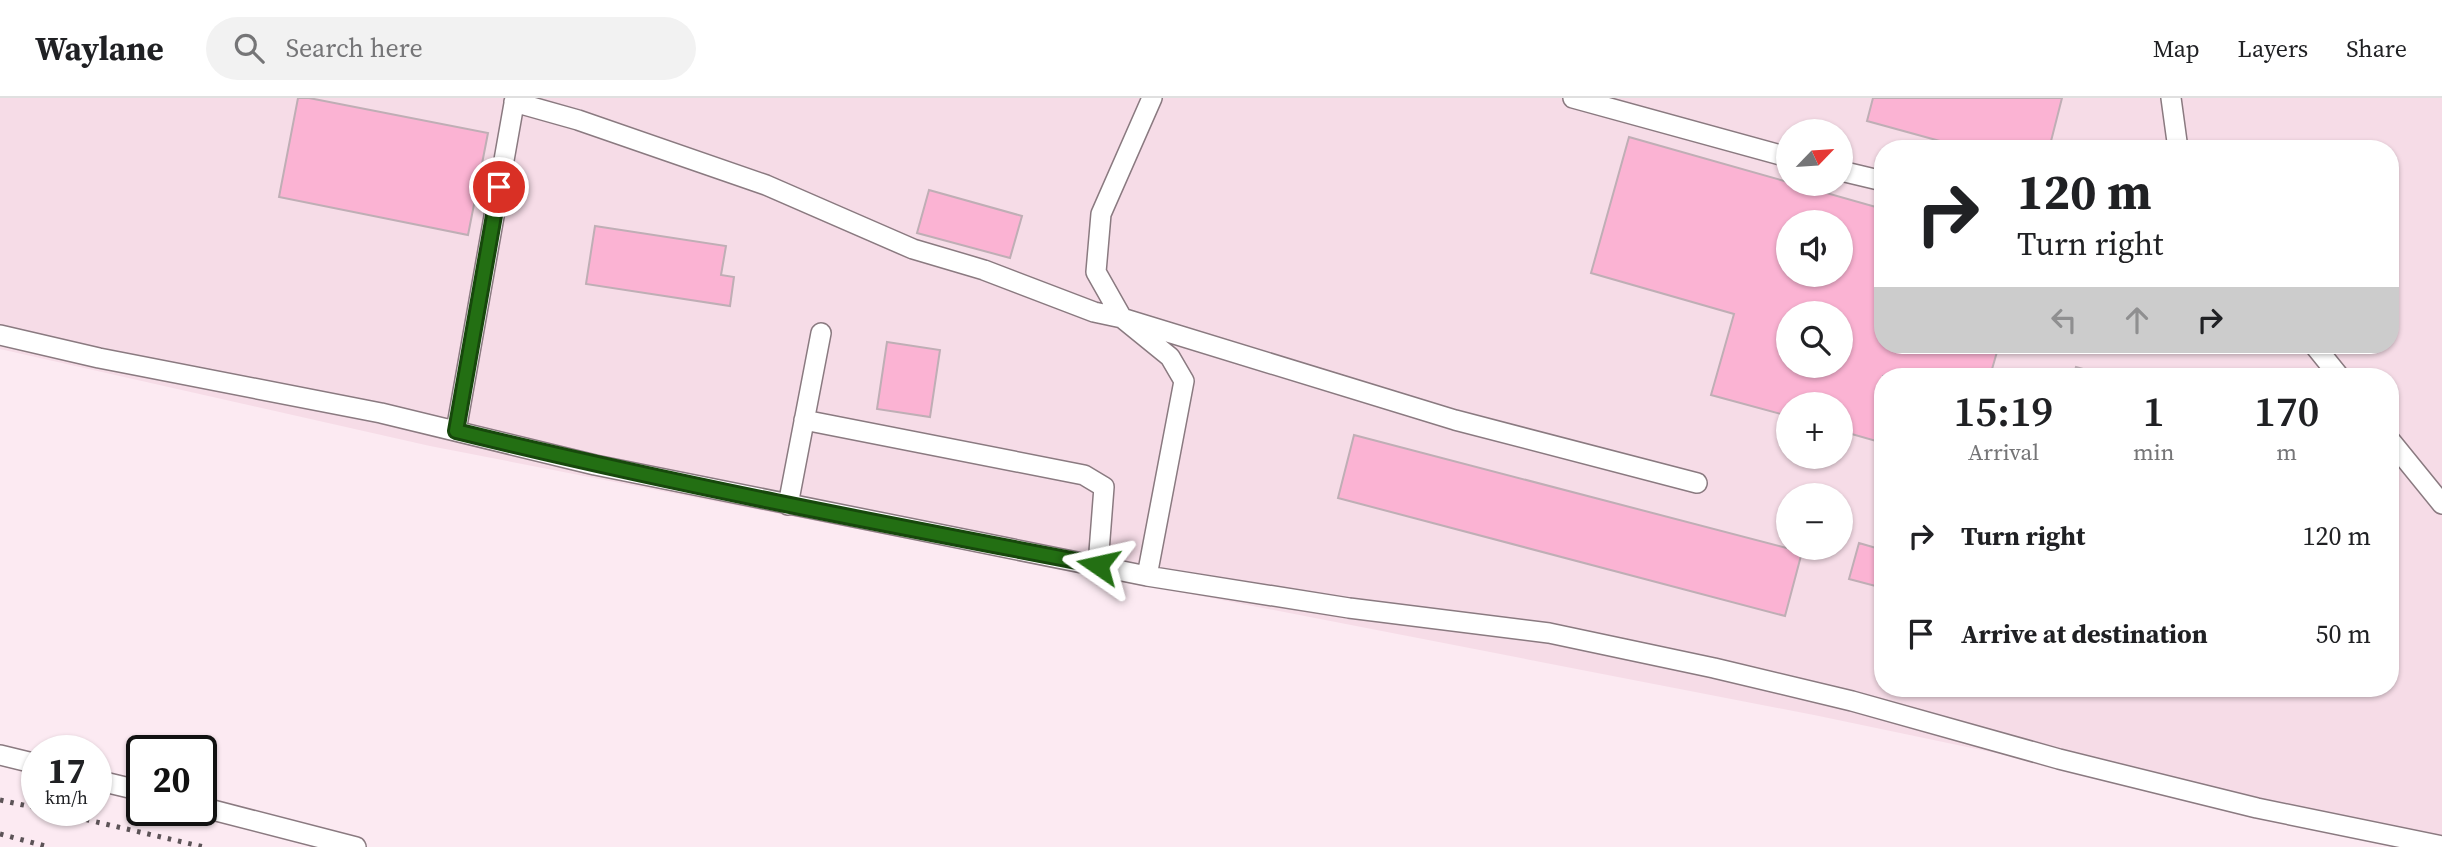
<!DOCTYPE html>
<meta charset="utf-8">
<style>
body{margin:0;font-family:"Source Serif 4",serif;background:#f2f2f2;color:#202124;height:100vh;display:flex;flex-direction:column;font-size:26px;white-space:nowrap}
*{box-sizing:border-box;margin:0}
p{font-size:23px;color:#757577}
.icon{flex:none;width:38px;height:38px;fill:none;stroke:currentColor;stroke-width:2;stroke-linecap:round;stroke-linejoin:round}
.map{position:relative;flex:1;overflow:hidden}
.details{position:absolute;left:1874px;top:270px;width:525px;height:329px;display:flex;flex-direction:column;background:#fff;border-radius:28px;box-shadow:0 2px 5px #0004}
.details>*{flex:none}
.guide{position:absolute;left:1874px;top:42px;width:525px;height:214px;border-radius:28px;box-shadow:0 2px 5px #0004;background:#fff;color:#202124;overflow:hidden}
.needle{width:46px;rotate:65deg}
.fabs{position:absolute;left:1776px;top:21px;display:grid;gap:14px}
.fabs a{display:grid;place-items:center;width:77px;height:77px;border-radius:50%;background:#fff;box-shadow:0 2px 5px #0004;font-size:35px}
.speed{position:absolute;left:21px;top:637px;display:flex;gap:14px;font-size:35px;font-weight:700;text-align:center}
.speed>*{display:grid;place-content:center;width:91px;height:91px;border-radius:50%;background:#fff;box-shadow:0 2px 5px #0004;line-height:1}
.speed small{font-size:18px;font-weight:400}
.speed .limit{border:4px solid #111;border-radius:10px;background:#fff;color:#111}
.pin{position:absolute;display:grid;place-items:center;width:60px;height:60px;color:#fff;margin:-30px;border:4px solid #fff;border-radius:50%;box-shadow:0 2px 7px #0007}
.me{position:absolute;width:77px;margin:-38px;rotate:281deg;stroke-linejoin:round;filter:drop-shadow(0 0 5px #0008)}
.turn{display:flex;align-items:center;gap:24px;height:147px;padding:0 28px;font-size:32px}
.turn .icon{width:91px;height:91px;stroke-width:2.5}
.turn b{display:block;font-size:49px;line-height:60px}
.lanes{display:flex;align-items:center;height:66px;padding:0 28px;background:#0003;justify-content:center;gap:35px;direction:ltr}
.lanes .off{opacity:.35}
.eta{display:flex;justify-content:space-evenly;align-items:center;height:119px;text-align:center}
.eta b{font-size:42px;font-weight:600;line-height:49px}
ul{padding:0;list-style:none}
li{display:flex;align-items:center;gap:21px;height:98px;padding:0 28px}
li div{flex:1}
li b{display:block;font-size:26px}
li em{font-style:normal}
header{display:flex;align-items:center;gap:42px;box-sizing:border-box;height:98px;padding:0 35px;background:#fff;border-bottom:2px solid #e0e0e0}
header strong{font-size:33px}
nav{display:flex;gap:38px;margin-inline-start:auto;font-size:24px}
.search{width:490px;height:63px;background:#f2f2f2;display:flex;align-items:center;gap:18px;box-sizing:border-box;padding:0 24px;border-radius:38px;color:#757577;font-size:26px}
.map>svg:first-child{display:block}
</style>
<header>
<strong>Waylane</strong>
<div class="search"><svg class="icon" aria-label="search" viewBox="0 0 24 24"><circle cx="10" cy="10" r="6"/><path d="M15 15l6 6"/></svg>Search here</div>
<nav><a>Map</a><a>Layers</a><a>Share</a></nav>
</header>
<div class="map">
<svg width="2442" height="749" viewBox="0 0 2442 749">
<rect width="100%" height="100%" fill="#fceaf2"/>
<path fill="#f6dce7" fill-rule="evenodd" d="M0 0H2442V748L1814 617 430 348 0 251ZM1788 33H1841V86H1788ZM1883 51H2390V247H1883ZM1788 124H1841V177H1788ZM1788 215H1841V268H1788ZM1883 278H2390V590H1883ZM1788 306H1841V359H1788ZM1788 397H1841V450H1788Z"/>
<path fill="#fbb3d3" stroke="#bfaeb5" stroke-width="2" fill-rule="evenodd" d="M298 0H309L488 35 468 137 279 99Z
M1873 0H2062L2049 51H1969L1867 23Z
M1629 39 1883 111V247H1999L1990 278H1883V345L1841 333V306H1788V318L1711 297 1734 216 1591 175ZM1788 124H1841V177H1788ZM1788 215H1841V268H1788Z
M929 92 1022 118 1010 160 917 135Z
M595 128 726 148 721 177 734 179 730 208 586 186Z
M887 244 940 252 930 319 877 311Z
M2076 269 2108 278H2073Z
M1354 337 1802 454 1785 518 1338 400Z
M1859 445 1883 452V490L1849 481Z"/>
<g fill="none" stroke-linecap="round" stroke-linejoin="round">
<g stroke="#8a7a80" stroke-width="22">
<path id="lane" d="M1573 0 1788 59
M2171 0 2178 51
M514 4 578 22 766 87 913 151 984 172 1094 214 1122 220 1455 322 1697 385
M1841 73 1883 83
M0 237 99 260 381 315 595 367 1147 478 1349 510 1549 535 1714 570 1852 603 2059 661 2257 710 2442 748
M2314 247 2339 278
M804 322 1084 377 1104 389 1098 467
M456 333 515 0
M2390 342 2442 406
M788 407 821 235
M1147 478 1184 283 1170 259 1122 220 1096 174 1101 116 1152 0
M0 657 37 666
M96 682 142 693
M201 709 356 749"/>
</g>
<use href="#lane" stroke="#fff" stroke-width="19"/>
<path stroke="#5c5357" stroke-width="5" stroke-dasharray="3.5 7" stroke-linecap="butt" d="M0 702 37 710
M45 712 204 749
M0 736 49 749"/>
</g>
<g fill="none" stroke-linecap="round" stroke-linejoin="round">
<g stroke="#17480c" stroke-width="18">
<path id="route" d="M499 89 456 333C668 385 883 426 1098 467"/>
</g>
<use href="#route" stroke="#236f13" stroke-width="12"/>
</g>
</svg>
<div class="fabs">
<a><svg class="needle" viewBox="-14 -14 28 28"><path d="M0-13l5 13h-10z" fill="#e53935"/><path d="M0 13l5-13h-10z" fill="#757577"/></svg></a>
<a><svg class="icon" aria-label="sound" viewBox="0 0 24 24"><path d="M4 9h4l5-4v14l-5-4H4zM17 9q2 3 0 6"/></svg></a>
<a><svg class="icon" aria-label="search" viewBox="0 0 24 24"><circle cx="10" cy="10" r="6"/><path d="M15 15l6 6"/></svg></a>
<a>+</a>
<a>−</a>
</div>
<div class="speed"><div>17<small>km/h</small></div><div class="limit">20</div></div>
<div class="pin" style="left:499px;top:89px;background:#d93025"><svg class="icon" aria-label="arrive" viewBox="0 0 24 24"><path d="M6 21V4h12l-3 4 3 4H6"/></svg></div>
<svg class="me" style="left:1098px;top:467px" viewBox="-20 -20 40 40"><path d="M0-17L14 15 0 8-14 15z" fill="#236f13" stroke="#fff" stroke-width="4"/></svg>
<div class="guide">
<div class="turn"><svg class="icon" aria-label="right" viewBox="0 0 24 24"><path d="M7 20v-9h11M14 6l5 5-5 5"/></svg><div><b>120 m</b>Turn right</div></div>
<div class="lanes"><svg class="icon off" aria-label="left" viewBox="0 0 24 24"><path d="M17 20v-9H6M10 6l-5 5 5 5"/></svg><svg class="icon off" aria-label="ahead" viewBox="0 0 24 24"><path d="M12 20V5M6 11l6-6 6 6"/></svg><svg class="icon" aria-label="right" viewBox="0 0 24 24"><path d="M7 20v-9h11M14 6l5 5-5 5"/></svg></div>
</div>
<section class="details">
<div class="eta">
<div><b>15:19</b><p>Arrival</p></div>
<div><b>1</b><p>min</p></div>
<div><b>170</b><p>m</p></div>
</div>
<ul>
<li><svg class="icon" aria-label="right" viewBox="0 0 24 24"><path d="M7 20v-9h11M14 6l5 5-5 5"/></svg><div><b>Turn right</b></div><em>120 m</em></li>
<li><svg class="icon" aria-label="arrive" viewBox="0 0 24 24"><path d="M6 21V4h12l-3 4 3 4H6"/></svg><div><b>Arrive at destination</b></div><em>50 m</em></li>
</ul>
</section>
</div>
